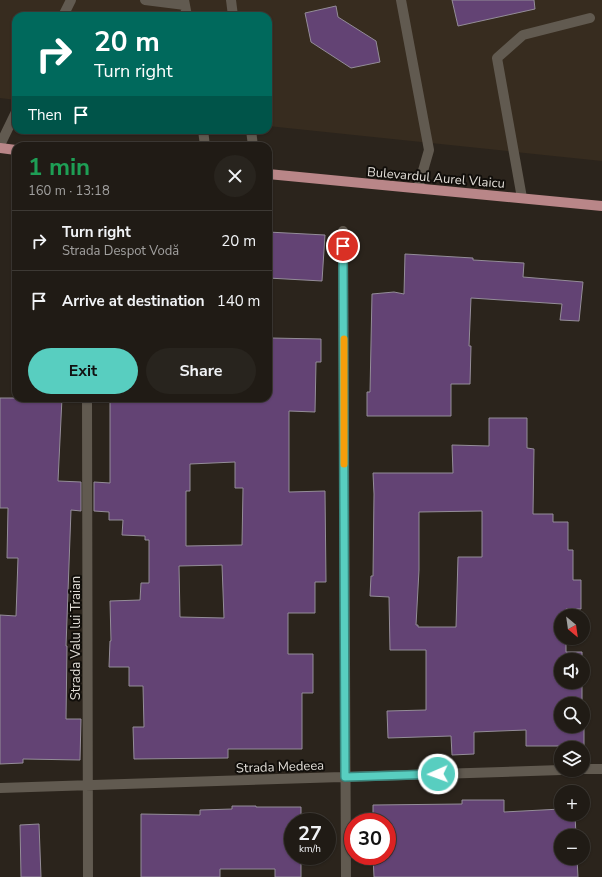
<!DOCTYPE html>
<meta charset="utf-8">
<style>
body{margin:0;font-family:"Nunito Sans",sans-serif;background:#28241e;color:#f1f3f6;height:100vh;display:flex;flex-direction:column;font-size:15px;white-space:nowrap}
*{box-sizing:border-box;margin:0}
p{font-size:13px;color:#a2a1a0}
.icon{flex:none;width:22px;height:22px;fill:none;stroke:currentColor;stroke-width:2;stroke-linecap:round;stroke-linejoin:round}
.map{position:relative;flex:1;overflow:hidden}
.details{position:absolute;left:12px;top:142px;width:260px;height:260px;display:flex;flex-direction:column;background:#201b15;border-radius:12px;box-shadow:0 1px 3px #0004,0 0 0 1px #3d3934}
.details>*{flex:none}
.hud{position:absolute;left:12px;top:12px;width:260px;height:122px;border-radius:12px;box-shadow:0 1px 3px #0004,0 0 0 1px #3d3934;background:#00695c;color:#fff;overflow:hidden}
.needle{width:26px;rotate:151deg}
.controls{position:absolute;left:554px;top:609px;display:grid;gap:8px}
.controls a{display:grid;place-items:center;width:36px;height:36px;border-radius:50%;background:#201b15;box-shadow:0 1px 3px #0004,0 0 0 1px #3d3934;font-size:20px}
.speed{position:absolute;left:284px;top:813px;display:flex;gap:8px;font-size:20px;font-weight:700;text-align:center}
.speed>*{display:grid;place-content:center;width:52px;height:52px;border-radius:50%;background:#201b15;box-shadow:0 1px 3px #0004,0 0 0 1px #3d3934;line-height:1}
.speed small{font-size:10px;font-weight:400}
.speed .limit{border:6px solid #d22;background:#fff;color:#111}
.pin{position:absolute;display:grid;place-items:center;width:34px;height:34px;color:#fff;margin:-17px;border:2px solid #fff;border-radius:50%;box-shadow:0 1px 4px #0007}
.me{position:absolute;width:44px;margin:-22px;rotate:268deg;stroke-linejoin:round;filter:drop-shadow(0 0 3px #0008)}
.turn{display:flex;align-items:center;gap:14px;height:84px;padding:0 16px;font-size:18px}
.turn .icon{width:52px;height:52px;stroke-width:2.5}
.turn b{display:block;font-size:28px;line-height:34px}
.then{display:flex;align-items:center;height:38px;padding:0 16px;background:#0003;gap:8px;font-size:15px}
.round{display:grid;place-items:center;flex:none;width:42px;height:42px;border-radius:21px;background:#28241e}
.overview{display:flex;align-items:center;justify-content:space-between;height:68px;padding:0 16px}
h1{font-size:24px;font-weight:700;line-height:30px;color:#1e9e55}
.cta{display:flex;gap:8px;margin-top:auto;padding:8px 16px}
.cta a{flex:1;height:46px;border-radius:24px;background:#58cec0;color:#111;font-size:16px;font-weight:700;line-height:46px;text-align:center}
.cta a+a{background:#28241e;color:#f1f3f6}
ul{padding:0;list-style:none}
li{display:flex;align-items:center;gap:12px;height:60px;padding:0 16px;border-top:1px solid #3d3934}
li div{flex:1}
li b{display:block;font-size:15px}
li em{font-style:normal}
.map>svg:first-child{display:block}
</style>
<div class="map">
<svg width="602" height="877" viewBox="0 0 602 877">
<rect width="100%" height="100%" fill="#2b241c"/>
<path fill="#372c1f" d="M0 0H602V161L268 126V16H16V100L0 98Z"/>
<path fill="#634374" stroke="#948d98" fill-rule="evenodd" d="M452 0H534L535 9 458 26Z
M336 6 338 17 376 41 380 62 351 68 311 42 305 13Z
M268 232 325 235 322 281 268 278Z
M405 254 473 258V260L524 263 523 277 583 282 579 321 560 320 562 304 471 298 469 346H471L470 384H451V416H367V392H370L372 294 394 292 404 294Z
M271 338 321 339V362H316L315 412 289 411V492L325 491 326 582H315V613H288V654H313V693H302V749H228V758L134 759 133 727H144L143 686H129V667H109L110 641H111L110 601 140 600 141 583H149V540H145V536L122 535 123 520H109V512L94 511V482L110 483V398H268V377H271ZM235 462V488H243L242 545 186 546V491H190V464ZM222 565 224 618 180 617 179 566Z
M0 398H62L58 481 81 482V511L71 510 66 646H67L66 719H81L80 760 23 759V763L0 764V615L16 616 18 558H7L8 508H0Z
M489 418H527V448L534 449 533 514H553V522H568V550H573V580H581V609H566V616H561V638H566V652H582V660H561V682H582V704H561V726H583V721H584V747H559V746H526V730L474 732V754L452 755 451 736 388 738 387 711 426 710V650H390L389 597 370 596 371 576H373L374 494 373 473H453L452 445 489 446ZM482 511V557H458L456 627H418V625H416L419 570V512Z
M462 800H504V812L561 809V814H575L576 836H561V858H577L578 877H374L373 856H387V822H373V805L462 804Z
M232 806H256V807H301V822H293V856H301V877H275V869H220V877H141V814L200 815V810L232 809Z
M39 824 41 877H21L20 825Z"/>
<g fill="none" stroke-linecap="round" stroke-linejoin="round">
<path stroke="#615a50" stroke-width="10" d="M145 0 185 5
M184 0 187 16
M231 0 233 16
M401 0 429 150 418 188
M63 16 71 0
M203 130 205 146
M251 130 253 146
M0 145 16 112
M522 198 497 58 523 35 590 18"/>
<path stroke="#615a50" stroke-width="10" d="M343 231 346 877
M87 398 88 877
M583 769H602
M0 788 561 770"/>
<path stroke="#b98688" stroke-width="10" d="M0 148 16 150
M268 174 602 206"/>
</g>
<g fill="none" stroke-linecap="round" stroke-linejoin="round">
<g stroke="#39867d" stroke-width="10">
<path id="route" d="M343 246 345 777 438 774"/>
</g>
<use href="#route" stroke="#58cec0" stroke-width="7"/>
<path stroke="#f59e0b" stroke-width="7" d="M344 339V464"/>
</g>
<g text-anchor="middle" stroke-width="4" stroke-linejoin="round" paint-order="stroke">
<g font-size="13" fill="#e0dcd6" stroke="#110e0a">
<text transform="translate(436 177) rotate(5)" y="5">Bulevardul Aurel Vlaicu</text>
<text transform="translate(75 638) rotate(-90)" y="5">Strada Valu lui Traian</text>
<text transform="translate(280 766) rotate(-2)" y="5">Strada Medeea</text>
</g>
</g>
</svg>
<div class="controls">
<a><svg class="needle" viewBox="-14 -14 28 28"><path d="M0-13l5 13h-10z" fill="#e53935"/><path d="M0 13l5-13h-10z" fill="#a2a1a0"/></svg></a>
<a><svg class="icon" aria-label="sound" viewBox="0 0 24 24"><path d="M4 9h4l5-4v14l-5-4H4zM17 9q2 3 0 6"/></svg></a>
<a><svg class="icon" aria-label="search" viewBox="0 0 24 24"><circle cx="10" cy="10" r="6"/><path d="M15 15l6 6"/></svg></a>
<a><svg class="icon" aria-label="layers" viewBox="0 0 24 24"><path d="M12 4l9 5-9 5-9-5zM3 14l9 5 9-5"/></svg></a>
<a>+</a>
<a>−</a>
</div>
<div class="speed"><div>27<small>km/h</small></div><div class="limit">30</div></div>
<div class="pin" style="left:343px;top:246px;background:#d93025"><svg class="icon" aria-label="arrive" viewBox="0 0 24 24"><path d="M6 21V4h12l-3 4 3 4H6"/></svg></div>
<svg class="me" style="left:438px;top:774px" viewBox="-20 -20 40 40"><circle r="17" fill="#58cec0" stroke="#fff" stroke-width="3"/><path d="M0-11L8 9 0 5-8 9z" fill="#fff"/></svg>
<div class="hud">
<div class="turn"><svg class="icon" aria-label="right" viewBox="0 0 24 24"><path d="M7 20v-9h11M14 6l5 5-5 5"/></svg><div><b>20 m</b>Turn right</div></div>
<div class="then">Then<svg class="icon" aria-label="arrive" viewBox="0 0 24 24"><path d="M6 21V4h12l-3 4 3 4H6"/></svg></div>
</div>
<section class="details">
<div class="overview"><div><h1>1 min</h1><p>160 m · 13:18</p></div><a class="round"><svg class="icon" aria-label="close" viewBox="0 0 24 24"><path d="M6 6l12 12M18 6L6 18"/></svg></a></div>
<ul>
<li><svg class="icon" aria-label="right" viewBox="0 0 24 24"><path d="M7 20v-9h11M14 6l5 5-5 5"/></svg><div><b>Turn right</b><p>Strada Despot Vodă</p></div><em>20 m</em></li>
<li><svg class="icon" aria-label="arrive" viewBox="0 0 24 24"><path d="M6 21V4h12l-3 4 3 4H6"/></svg><div><b>Arrive at destination</b></div><em>140 m</em></li>
</ul>
<div class="cta"><a>Exit</a><a>Share</a></div>
</section>
</div>
